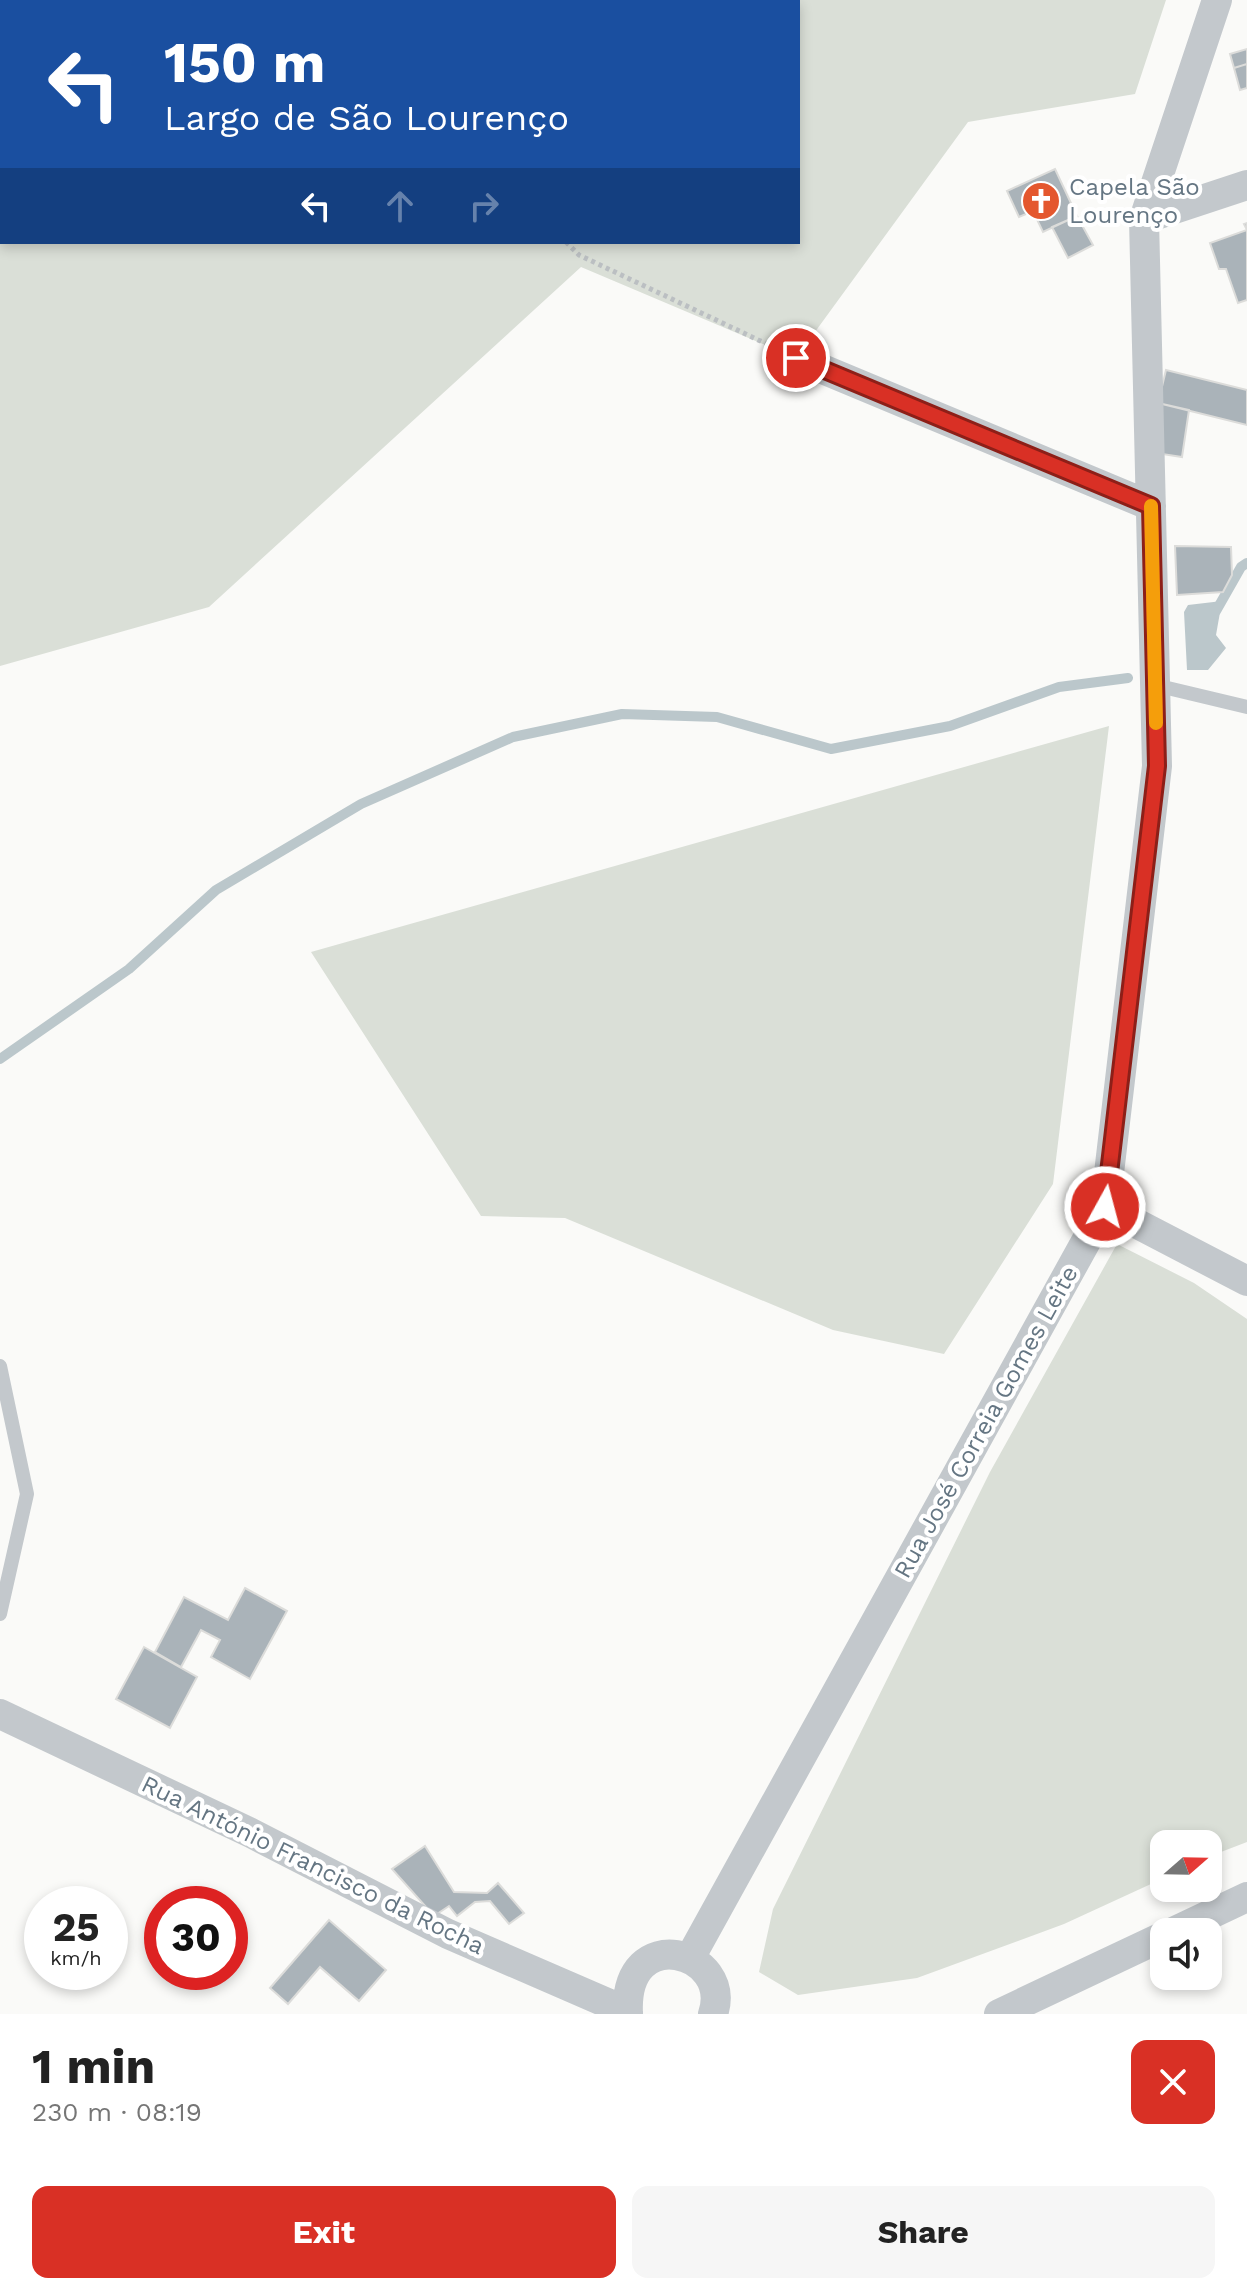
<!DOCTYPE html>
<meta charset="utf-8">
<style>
body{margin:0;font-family:"Work Sans",sans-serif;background:#f6f6f6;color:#222;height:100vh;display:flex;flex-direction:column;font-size:30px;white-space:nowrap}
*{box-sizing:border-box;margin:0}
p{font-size:26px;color:#767676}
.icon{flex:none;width:44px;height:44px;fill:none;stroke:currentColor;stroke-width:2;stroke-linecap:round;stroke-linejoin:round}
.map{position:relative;height:2014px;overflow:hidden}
.side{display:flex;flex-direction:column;background:#fff;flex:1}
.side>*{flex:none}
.hud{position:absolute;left:0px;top:0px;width:800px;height:244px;box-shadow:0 4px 12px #0003;background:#1a4fa0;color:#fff;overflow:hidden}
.needle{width:52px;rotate:70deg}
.tools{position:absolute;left:1150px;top:1830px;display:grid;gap:16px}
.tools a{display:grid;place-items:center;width:72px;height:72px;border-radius:16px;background:#fff;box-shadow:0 4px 12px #0003;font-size:40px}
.speed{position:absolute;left:24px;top:1886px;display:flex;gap:16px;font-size:40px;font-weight:700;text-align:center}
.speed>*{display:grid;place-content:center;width:104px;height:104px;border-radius:50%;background:#fff;box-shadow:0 4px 12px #0003;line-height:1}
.speed small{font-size:20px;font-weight:400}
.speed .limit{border:12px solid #d22;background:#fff;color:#111}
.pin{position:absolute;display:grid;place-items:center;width:68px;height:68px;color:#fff;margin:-34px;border:4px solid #fff;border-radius:50%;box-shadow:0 2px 8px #0007}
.me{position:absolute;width:88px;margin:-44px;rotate:7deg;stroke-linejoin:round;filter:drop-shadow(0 0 6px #0008)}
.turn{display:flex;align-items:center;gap:28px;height:168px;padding:0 32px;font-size:36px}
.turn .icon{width:104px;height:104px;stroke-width:2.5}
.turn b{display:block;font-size:56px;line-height:68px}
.lanes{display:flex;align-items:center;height:76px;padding:0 32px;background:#0003;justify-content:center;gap:40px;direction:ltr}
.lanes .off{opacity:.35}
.round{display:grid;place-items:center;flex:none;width:84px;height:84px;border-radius:16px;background:#f6f6f6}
.headline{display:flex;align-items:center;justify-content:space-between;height:136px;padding:0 32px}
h1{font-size:48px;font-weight:700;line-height:60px}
.cta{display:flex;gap:16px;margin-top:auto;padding:16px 32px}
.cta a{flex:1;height:92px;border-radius:16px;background:#d93025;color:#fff;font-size:32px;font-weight:700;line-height:92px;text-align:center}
.cta a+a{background:#f6f6f6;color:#222}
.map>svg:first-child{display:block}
</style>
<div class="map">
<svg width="1247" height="2014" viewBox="0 0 1247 2014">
<rect width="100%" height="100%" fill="#fafaf8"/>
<path fill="#dadfd7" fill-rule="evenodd" d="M0 0H1166L1135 94 968 122 796 358 581 267 209 607 0 666ZM2 2H798V242H2Z
M1109 726 1053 1184 944 1354 833 1330 565 1218 481 1216 311 952Z
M1117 1244 1194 1283 1247 1319V1842L1208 1857V1844H1164V1878L1064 1924 917 1978 798 1995 759 1972 773 1909 990 1472Z"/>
<path fill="#bbc7cb" d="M1222 601 1216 635 1226 648 1208 670H1187L1184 612 1188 605Z"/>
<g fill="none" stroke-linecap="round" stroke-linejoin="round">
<path stroke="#bbc7cb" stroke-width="10" d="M1216 611 1241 567 1247 563
M0 1059 129 969 216 890 361 804 513 737 622 714 717 717 831 749 950 726 1059 687 1128 678"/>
</g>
<path fill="#aab3b9" stroke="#dcdcda" stroke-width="2" d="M1247 49V64L1234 68 1230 54Z
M1247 64V88L1240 90 1234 68Z
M1055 169 1077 216 1043 232 1033 211 1019 217 1007 191Z
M1077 216 1093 245 1068 258 1052 227Z
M1247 223V300L1238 303 1226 269H1219L1210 243 1247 230 1244 224Z
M1166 370 1247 390V425L1158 403Z
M1158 403 1189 410 1182 457 1162 454Z
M1175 546 1231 547 1232 575 1223 592 1177 595Z
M245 1588 287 1611 250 1679 211 1657 220 1640 201 1630 181 1667 155 1652 184 1597 228 1620Z
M144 1647 197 1677 170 1728 116 1699Z
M425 1846 454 1892 487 1893 498 1883 524 1913 509 1924 490 1901 475 1902 457 1916 449 1906 434 1916 392 1869Z
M329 1920 386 1970 359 2001 320 1967 288 2004 270 1988Z"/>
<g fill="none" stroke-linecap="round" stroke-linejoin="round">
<path stroke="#bbbfc2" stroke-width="5" stroke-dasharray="4 4" stroke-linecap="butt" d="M293 0 297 2
M566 242 579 255 771 346"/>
<path stroke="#c3c8cc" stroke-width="14" d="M1155 685 1247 707
M0 1366 27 1494 0 1614"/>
<path stroke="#c3c8cc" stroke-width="30" d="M1144 219 1247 185
M796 358 1151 506
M1105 1207 1247 1281
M0 1714 251 1833 448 1934 628 2012
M1173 1932 1247 1897
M690 1958 1105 1207 1157 766 1144 219 1217 0
M628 2014C623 1920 734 1951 713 2014
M999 2014 1164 1936"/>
</g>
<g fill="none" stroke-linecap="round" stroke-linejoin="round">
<g stroke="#8d1f18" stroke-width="20">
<path id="route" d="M796 358 1151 506 1157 766 1105 1207"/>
</g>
<use href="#route" stroke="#d93025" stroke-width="14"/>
<path stroke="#f59e0b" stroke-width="14" d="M1151 506 1156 723"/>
</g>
<defs>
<g id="church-disc" transform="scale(2)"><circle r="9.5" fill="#e4572e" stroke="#fff"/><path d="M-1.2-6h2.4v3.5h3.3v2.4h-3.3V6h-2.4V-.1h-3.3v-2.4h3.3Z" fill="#fff"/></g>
</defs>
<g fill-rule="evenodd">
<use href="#church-disc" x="1041" y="201"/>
</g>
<g text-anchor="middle" stroke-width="8" stroke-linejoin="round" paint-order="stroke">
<g font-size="24" fill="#657683" stroke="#fff" text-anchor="start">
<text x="1069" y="195">Capela São<tspan x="1069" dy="28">Lourenço</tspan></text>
</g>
<g font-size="24" fill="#657683" stroke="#fff">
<text transform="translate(986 1422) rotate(-61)" y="8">Rua José Correia Gomes Leite</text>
<text transform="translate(313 1865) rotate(26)" y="8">Rua António Francisco da Rocha</text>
</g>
</g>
</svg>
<div class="tools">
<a><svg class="needle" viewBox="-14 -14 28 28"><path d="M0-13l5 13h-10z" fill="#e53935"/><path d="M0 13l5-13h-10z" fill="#767676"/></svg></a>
<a><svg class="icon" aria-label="sound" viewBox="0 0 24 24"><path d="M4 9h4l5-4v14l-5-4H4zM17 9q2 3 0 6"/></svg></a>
</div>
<div class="speed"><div>25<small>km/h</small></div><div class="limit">30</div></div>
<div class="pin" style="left:796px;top:358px;background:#d93025"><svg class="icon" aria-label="arrive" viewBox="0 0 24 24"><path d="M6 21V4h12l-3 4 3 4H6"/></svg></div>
<svg class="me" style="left:1105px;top:1207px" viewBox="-20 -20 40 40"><circle r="17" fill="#d93025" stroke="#fff" stroke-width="3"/><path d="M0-11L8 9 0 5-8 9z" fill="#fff"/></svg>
<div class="hud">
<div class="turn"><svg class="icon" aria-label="left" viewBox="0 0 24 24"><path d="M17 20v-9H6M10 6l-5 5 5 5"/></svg><div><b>150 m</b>Largo de São Lourenço</div></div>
<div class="lanes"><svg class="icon" aria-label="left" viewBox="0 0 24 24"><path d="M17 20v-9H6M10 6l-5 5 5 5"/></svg><svg class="icon off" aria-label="ahead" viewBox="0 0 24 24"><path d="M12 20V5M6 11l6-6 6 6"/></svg><svg class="icon off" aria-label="right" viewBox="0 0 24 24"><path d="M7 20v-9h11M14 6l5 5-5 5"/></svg></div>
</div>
</div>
<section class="side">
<div class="headline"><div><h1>1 min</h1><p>230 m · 08:19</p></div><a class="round" style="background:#d93025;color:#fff"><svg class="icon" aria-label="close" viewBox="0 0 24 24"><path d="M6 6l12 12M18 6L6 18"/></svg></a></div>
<div class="cta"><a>Exit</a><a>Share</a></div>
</section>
